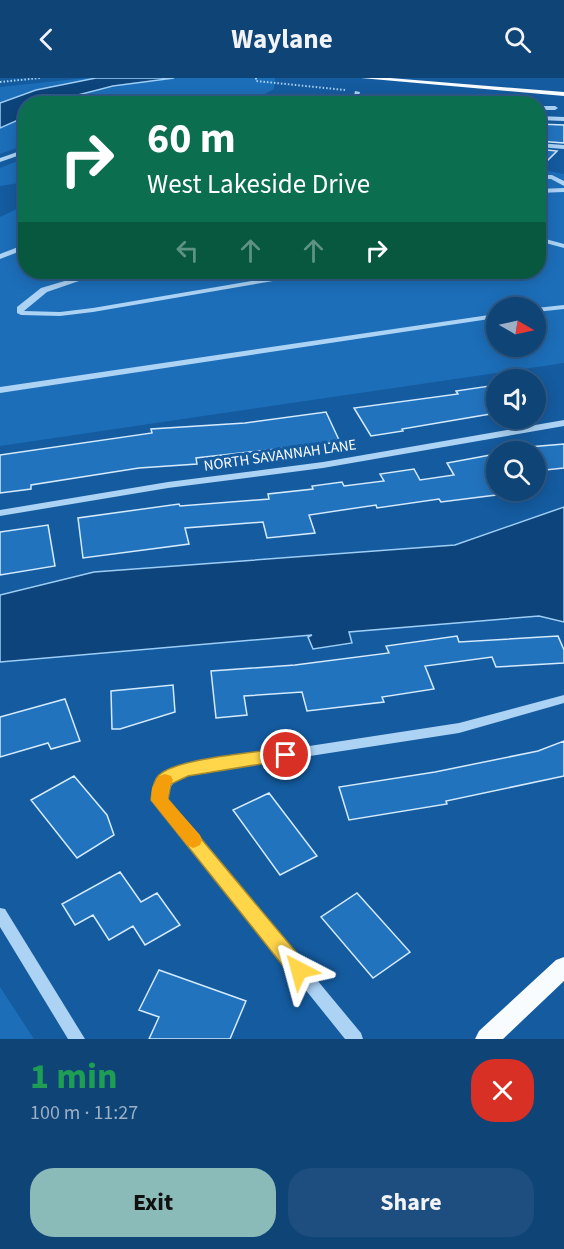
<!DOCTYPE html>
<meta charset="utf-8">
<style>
body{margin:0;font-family:"Source Sans 3",sans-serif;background:#1d4e7f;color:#f1f3f6;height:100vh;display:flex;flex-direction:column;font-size:22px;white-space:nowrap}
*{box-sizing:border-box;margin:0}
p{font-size:20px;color:#9bb0c6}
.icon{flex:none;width:33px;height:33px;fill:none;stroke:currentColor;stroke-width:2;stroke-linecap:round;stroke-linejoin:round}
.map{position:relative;height:961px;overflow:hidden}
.side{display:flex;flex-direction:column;background:#0f4477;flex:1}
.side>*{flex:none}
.hud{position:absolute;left:18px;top:18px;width:528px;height:183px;border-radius:24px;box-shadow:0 3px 15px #0003,0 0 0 2px #2f5c89;background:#0b6e4f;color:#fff;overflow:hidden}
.needle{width:39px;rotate:99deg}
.fabs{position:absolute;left:486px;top:219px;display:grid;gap:12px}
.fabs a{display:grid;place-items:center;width:60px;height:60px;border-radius:50%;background:#0f4477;box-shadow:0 3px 15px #0003,0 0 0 2px #2f5c89;font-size:30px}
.pin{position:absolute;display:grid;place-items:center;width:51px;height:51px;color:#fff;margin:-26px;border:3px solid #fff;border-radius:50%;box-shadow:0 2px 6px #0007}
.me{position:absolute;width:66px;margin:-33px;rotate:321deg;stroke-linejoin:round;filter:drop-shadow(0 0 4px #0008)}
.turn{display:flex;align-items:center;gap:21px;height:126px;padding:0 30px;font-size:27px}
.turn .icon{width:78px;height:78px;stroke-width:2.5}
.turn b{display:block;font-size:42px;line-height:51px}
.lanes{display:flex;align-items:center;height:57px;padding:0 30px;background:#0003;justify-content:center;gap:30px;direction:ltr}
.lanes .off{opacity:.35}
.round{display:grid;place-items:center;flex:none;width:63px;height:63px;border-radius:24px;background:#1d4e7f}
.summary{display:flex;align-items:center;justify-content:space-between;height:102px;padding:0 30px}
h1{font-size:36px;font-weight:700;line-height:45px;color:#1e9e55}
.action{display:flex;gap:12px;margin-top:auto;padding:12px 30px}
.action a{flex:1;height:69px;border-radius:24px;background:#8bbbb9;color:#111;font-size:24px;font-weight:700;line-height:69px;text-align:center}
.action a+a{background:#1d4e7f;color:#f1f3f6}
header{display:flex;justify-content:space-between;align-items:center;height:78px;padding:0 30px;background:#0f4477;font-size:27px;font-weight:700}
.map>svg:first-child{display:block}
</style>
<header><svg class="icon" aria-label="back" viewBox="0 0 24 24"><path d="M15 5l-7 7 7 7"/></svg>Waylane<svg class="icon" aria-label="search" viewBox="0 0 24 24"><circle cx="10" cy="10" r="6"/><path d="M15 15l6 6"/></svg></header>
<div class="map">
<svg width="564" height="961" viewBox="0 0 564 961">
<rect width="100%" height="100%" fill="#145b9f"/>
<path fill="#1c6eb9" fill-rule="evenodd" d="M86 0H96L36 12 0 25V9Z
M174 0H275L274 11 248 25 57 26C95 10 134 5 174 0Z
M25 39V67L0 76V50Z
M25 80V104L0 108V90Z
M539 91 564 96V285L0 368V139L25 127 26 194H538ZM496 230H536V268H496Z
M0 909 34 961H0Z"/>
<path fill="#0c447b" stroke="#9ecef7" stroke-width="1.5" d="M96 0H174L113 8 78 17 57 25 26 26 25 39 0 50V25L36 12Z
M214 18 237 20 227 25H160Z
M564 429V544L539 538 349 554 352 565 313 571 308 559 312 557 0 584V517L94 494 455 467Z"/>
<path fill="#2273be" stroke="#d4eafd" stroke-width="1.5" d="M538 46 564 47V65L538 63Z
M538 71 557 73 538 92Z
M496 307V335L402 351 403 353 371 358 354 330 458 316 456 313Z
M326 334 340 364 196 380 197 386 139 390 31 407V411L0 415V377L152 355 151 351 245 345Z
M564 366V390L536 393V374H532L529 369Z
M496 376V417L441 424 439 421 377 430 376 427 309 437 315 455 267 460 263 444 185 450 189 466 83 480 78 440 179 426 180 428 269 421 268 416 313 411 312 408 342 404 344 408 384 403 380 396 414 391 420 402 454 397 447 385Z
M48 447 55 488 0 497V454Z
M457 558 459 564 558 558 564 572V585L496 589 492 579 425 588 434 611 382 619 384 624 307 633 302 614 244 618 247 637 216 640 211 593 295 587 389 575 386 568Z
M173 607 175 634 120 651H112L111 613Z
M65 621 80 663 51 671 48 665 0 679V639Z
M564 663V698L446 723 447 726 349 742 339 709 435 694 538 673Z
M74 698 107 737 114 757 77 780 31 722Z
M269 715 317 778 280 797 233 732Z
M120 794 141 824 157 815 180 847 145 867 133 848 109 862 93 837 75 847 62 826Z
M357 815 410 874 373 900 321 839Z
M159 892 246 923 230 961H149L159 939 139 932Z"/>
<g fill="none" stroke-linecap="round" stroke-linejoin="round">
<path stroke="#acd2f4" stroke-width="2" stroke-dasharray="1.5 2" stroke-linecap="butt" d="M256 0V3L345 12
M0 4 40 0"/>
<path fill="#acd2f4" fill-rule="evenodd" d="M355 13 360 14 357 26H352Z
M434 19 439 20V26H433Z
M501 22 503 23 504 26H498Z
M538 28H555L558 30 555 32H538Z
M538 38 564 39V43L538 42Z
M538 65 564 67V71L538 69Z
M26 71V75L0 84V80Z
M538 97H552L564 103V108L551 101H538Z
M564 110V114L538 115V111Z
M538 159 564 166V170L538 163Z
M26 166V171L0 181V176Z
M95 194H105L47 214 24 233 60 234 93 230 304 194H318L314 196 93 234 60 238 21 237 17 235V229L41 210Z
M564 227V231L536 234V230Z
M496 236V240L0 315V309Z
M564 342V348L323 390 168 410 0 438V432L168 404 323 384Z
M564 617V625L459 655 187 697C175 703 168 707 167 721L361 955 363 961H345L153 722C155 702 167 693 185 687L459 645Z
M0 830 5 831 85 961H68L0 849Z"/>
<path fill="#f9fcff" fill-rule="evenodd" d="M361 0H390L564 14V18Z
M564 879V903L503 961H475L479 953 556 882Z"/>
</g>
<path fill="#ffd54a" stroke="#a68a30" stroke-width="1.5" d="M286 670 292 672 294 677 292 681 188 698 171 706 168 721 306 886 309 892 306 899 299 901 292 899 151 722C152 714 153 703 159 697 177 680 259 674 286 670Z"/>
<path fill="#f59e0b" d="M165 696 171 698 173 702 169 710 168 721 200 757 202 762 200 767 193 770 187 767 151 722 152 710 159 698Z"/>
<g text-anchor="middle" stroke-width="6" stroke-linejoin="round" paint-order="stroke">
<g font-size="15" fill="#fff" stroke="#145b9f">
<text transform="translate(280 377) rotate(-8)" y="5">NORTH SAVANNAH LANE</text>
</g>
</g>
</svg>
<div class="fabs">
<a><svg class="needle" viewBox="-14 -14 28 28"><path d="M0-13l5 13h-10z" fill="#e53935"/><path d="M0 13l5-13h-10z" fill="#9bb0c6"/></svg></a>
<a><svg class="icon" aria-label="sound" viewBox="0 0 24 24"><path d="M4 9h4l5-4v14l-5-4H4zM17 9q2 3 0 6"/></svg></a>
<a><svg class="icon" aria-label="search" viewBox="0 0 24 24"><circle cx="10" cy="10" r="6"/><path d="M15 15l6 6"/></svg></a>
</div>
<div class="pin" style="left:286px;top:677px;background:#d93025"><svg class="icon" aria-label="arrive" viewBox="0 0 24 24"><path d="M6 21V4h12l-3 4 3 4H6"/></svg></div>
<svg class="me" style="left:299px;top:892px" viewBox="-20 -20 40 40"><path d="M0-17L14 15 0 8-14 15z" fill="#ffd54a" stroke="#fff" stroke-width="4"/></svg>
<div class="hud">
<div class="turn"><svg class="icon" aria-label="right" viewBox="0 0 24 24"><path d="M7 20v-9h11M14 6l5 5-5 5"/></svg><div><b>60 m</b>West Lakeside Drive</div></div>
<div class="lanes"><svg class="icon off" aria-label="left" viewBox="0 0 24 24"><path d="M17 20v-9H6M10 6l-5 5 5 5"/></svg><svg class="icon off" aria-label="ahead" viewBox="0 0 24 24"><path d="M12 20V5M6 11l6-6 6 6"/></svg><svg class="icon off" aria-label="ahead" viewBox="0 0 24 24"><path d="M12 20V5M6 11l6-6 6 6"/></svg><svg class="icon" aria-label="right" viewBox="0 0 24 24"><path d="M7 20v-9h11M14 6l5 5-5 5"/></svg></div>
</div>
</div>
<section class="side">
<div class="summary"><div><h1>1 min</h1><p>100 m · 11:27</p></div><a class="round" style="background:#d93025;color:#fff"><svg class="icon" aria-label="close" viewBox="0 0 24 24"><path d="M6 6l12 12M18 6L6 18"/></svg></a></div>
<div class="action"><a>Exit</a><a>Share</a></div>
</section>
